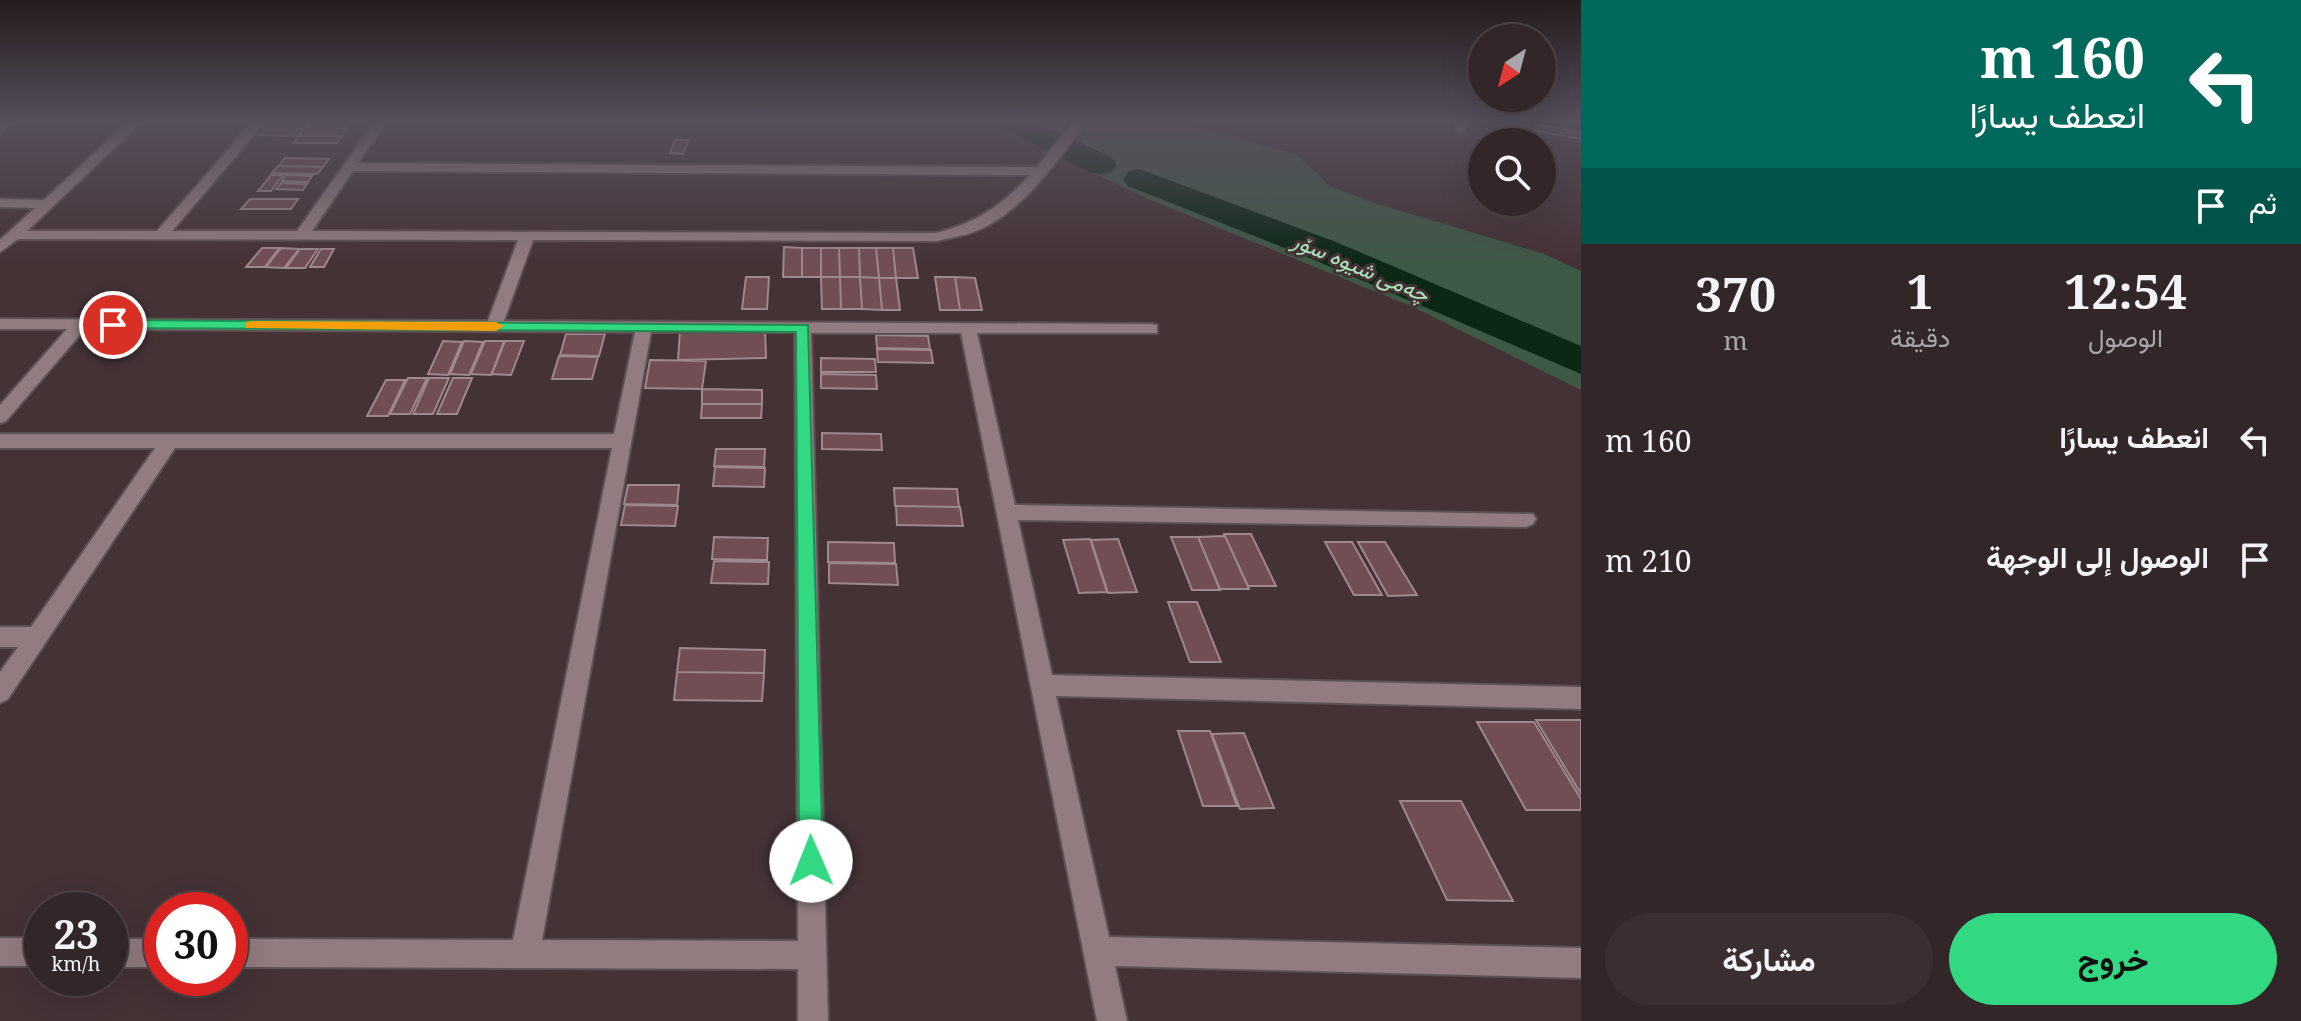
<!DOCTYPE html>
<html lang="ar">
<meta charset="utf-8">
<style>
body{margin:0;font-family:"Noto Serif",Vazirmatn,serif;background:#3b2e30;color:#f1f3f6;direction:rtl;height:100vh;display:flex;flex-direction:column;font-size:30px;white-space:nowrap}
*{box-sizing:border-box;margin:0}
p{font-size:26px;color:#a9a5a8}
.icon{flex:none;width:44px;height:44px;fill:none;stroke:currentColor;stroke-width:2;stroke-linecap:round;stroke-linejoin:round}
.map{position:relative;flex:1;overflow:hidden;direction:ltr}
.details{display:flex;flex-direction:column;background:#332628;width:720px}
.details>*{flex:none}
.banner{background:#00695c;color:#fff;overflow:hidden}
.needle{width:52px;rotate:216deg}
.buttons{position:absolute;left:1468px;top:24px;display:grid;gap:16px}
.buttons a{display:grid;place-items:center;width:88px;height:88px;border-radius:50%;background:#332628;box-shadow:0 8px 32px #0002,0 0 0 2px #4e4345;font-size:40px}
.speed{position:absolute;left:24px;top:892px;display:flex;gap:16px;font-size:40px;font-weight:700;text-align:center}
.speed>*{display:grid;place-content:center;width:104px;height:104px;border-radius:50%;background:#332628;box-shadow:0 8px 32px #0002,0 0 0 2px #4e4345;line-height:1}
.speed small{font-size:20px;font-weight:400}
.speed .limit{border:12px solid #d22;background:#fff;color:#111}
.pin{position:absolute;display:grid;place-items:center;width:68px;height:68px;color:#fff;margin:-34px;border:4px solid #fff;border-radius:50%;box-shadow:0 2px 8px #0007}
.me{position:absolute;width:88px;margin:-44px;rotate:359deg;stroke-linejoin:round;filter:drop-shadow(0 0 6px #0008)}
.turn{display:flex;align-items:center;gap:28px;height:168px;padding:0 24px;font-size:36px}
.turn .icon{width:104px;height:104px;stroke-width:2.5}
.turn b{display:block;font-size:56px;line-height:68px}
.then{display:flex;align-items:center;height:76px;padding:0 24px;background:#0003;gap:16px;font-size:30px}
.eta{display:flex;justify-content:space-evenly;align-items:center;height:136px;text-align:center}
.eta b{font-size:48px;font-weight:700;line-height:56px}
.primary-button{display:flex;gap:16px;margin-top:auto;padding:16px 24px}
.primary-button a{flex:1;height:92px;border-radius:48px;background:#32d882;color:#111;font-size:32px;font-weight:700;line-height:92px;text-align:center}
.primary-button a+a{background:#3b2e30;color:#f1f3f6}
ul{padding:0;list-style:none}
li{display:flex;align-items:center;gap:24px;height:120px;padding:0 24px}
li div{flex:1}
li b{display:block;font-size:30px}
li em{font-style:normal}
main{display:flex;flex:1;min-height:0}
.map>svg:first-child{display:block}
</style>
<main>
<section class="details">
<div class="banner">
<div class="turn"><svg class="icon" aria-label="left" viewBox="0 0 24 24"><path d="M17 20v-9H6M10 6l-5 5 5 5"/></svg><div><b>160 m</b>انعطف يسارًا</div></div>
<div class="then">ثم<svg class="icon" aria-label="arrive" viewBox="0 0 24 24"><path d="M6 21V4h12l-3 4 3 4H6"/></svg></div>
</div>
<div class="eta">
<div><b>12:54</b><p>الوصول</p></div>
<div><b>1</b><p>دقيقة</p></div>
<div><b>370</b><p>m</p></div>
</div>
<ul>
<li><svg class="icon" aria-label="left" viewBox="0 0 24 24"><path d="M17 20v-9H6M10 6l-5 5 5 5"/></svg><div><b>انعطف يسارًا</b></div><em>160 m</em></li>
<li><svg class="icon" aria-label="arrive" viewBox="0 0 24 24"><path d="M6 21V4h12l-3 4 3 4H6"/></svg><div><b>الوصول إلى الوجهة</b></div><em>210 m</em></li>
</ul>
<div class="primary-button"><a>خروج</a><a>مشاركة</a></div>
</section>
<div class="map">
<svg width="1581" height="1021" viewBox="0 0 1581 1021">
<rect width="100%" height="100%" fill="#443235"/>
<path fill="#3e5846" d="M985 120H1171L1297 155 1330 186 1371 202 1544 254 1581 271V390L1413 307 1148 199Z"/>
<g fill="none" stroke-linecap="round" stroke-linejoin="round">
<path fill="#0b2716" fill-rule="evenodd" d="M995 120H1033L1112 158 1117 165 1112 172 1101 174 1090 172 999 126Z
M1139 169 1336 242 1581 346V374L1310 258 1128 186 1123 179 1128 172Z"/>
</g>
<path fill="#704e54" stroke="#9d888b" stroke-width="2" d="M267 121H311L305 128H261Z
M311 121H353L348 128H305Z
M1535 124 1581 132V139L1537 131Z
M261 128H305L299 136 255 135Z
M305 128H348L342 136H299Z
M299 136H342L337 143H293Z
M675 140H689L683 154 670 153Z
M285 158 329 159 323 167 279 166Z
M278 166 323 167 317 174 272 173Z
M271 175H283L271 191H258Z
M286 175 312 176 308 182 282 181Z
M281 183 307 184 303 190 276 189Z
M250 199H298L291 209H241Z
M784 247 802 248V277H783Z
M262 248H279L265 267H246Z
M281 248 299 249 284 268 266 267Z
M802 248H821V277H802Z
M821 248H839L840 277H821Z
M839 248H859L860 277H840Z
M859 248H876L879 278 860 277Z
M876 248H893L896 278H879Z
M893 248H913L918 278H896Z
M300 249H318L305 268H286Z
M321 249H334L324 267H310Z
M746 277H769L767 309H742Z
M821 277H840L841 309H822Z
M840 277H860L862 309H841Z
M860 277 879 278 882 310 862 309Z
M935 277H955L960 310H940Z
M955 277 975 278 982 310H960Z
M879 278H896L900 310H882Z
M765 328 766 358 678 360 680 330Z
M566 334H605L599 356 560 355Z
M876 335 928 336 930 349 877 348Z
M443 341 462 342 448 375 428 374Z
M464 341 483 342 469 375 450 374Z
M485 341H504L491 375 471 374Z
M505 341H524L511 375 492 374Z
M877 349 931 350 933 363 878 362Z
M559 356 598 357 592 379H552Z
M821 358 875 359 876 372H821Z
M650 360 706 361 702 389 645 388Z
M821 374 876 375 877 389 821 388Z
M408 378H427L410 414H390Z
M429 378H449L433 414H413Z
M453 378H472L457 414H437Z
M386 380H405L388 416H367Z
M702 389 762 390V404H702Z
M702 404H762L761 418H701Z
M822 433 881 434 882 450 822 449Z
M716 449H765L764 467 714 466Z
M715 467 765 468 764 487 713 486Z
M628 485H679L677 505 624 504Z
M894 488 957 489 959 507 895 506Z
M625 505 678 506 675 526 621 525Z
M896 506 960 507 963 526 897 525Z
M1224 534H1251L1276 586H1248Z
M1225 536 1249 589H1220L1198 537Z
M714 537 768 538 767 560 712 559Z
M1171 537H1198L1220 590H1192Z
M1090 539 1107 592 1079 593 1063 540Z
M1118 539 1137 592 1108 593 1091 540Z
M828 542 894 543 895 563 828 562Z
M1325 542H1352L1382 595H1354Z
M1358 542H1385L1417 595 1388 596Z
M714 561 769 562 768 584 711 583Z
M829 563 896 564 898 585 829 583Z
M1168 602H1197L1221 662H1190Z
M680 648 765 650 764 673 677 672Z
M677 672 764 673 762 701 674 700Z
M1536 720H1581V794Z
M1477 722H1534L1581 799V810H1526Z
M1178 731H1210L1237 806H1203Z
M1244 733 1274 808 1240 809 1212 734Z
M1400 801H1461L1513 901 1447 900Z"/>
<g fill="none" stroke-linecap="round" stroke-linejoin="round">
<g stroke="#5f5053" stroke-width="4">
<path id="minor" d="M4 120H18L0 134V124Z
M130 120H144L27 231H157L254 120H267L172 231H297L376 120H388L358 163 1037 167 1075 120H1088C1059 158 1028 205 985 227 970 235 953 237 937 241L533 240 504 321 1151 324 1157 325V333H977L1015 505 1533 514 1536 519 1533 524 1526 527 1018 520 1052 675 1581 687V709L1056 696 1109 937 1581 948V978L1115 966 1127 1021H1097L961 333H811L828 1021H798V969L230 967V939L513 940 612 448H175L8 699 0 703V672L18 647H0V627H31L155 448H0V434H614L635 332 85 329 6 421 0 423V405L67 329H0V319L488 321 518 240 18 239 0 252V240L35 208 0 207V199L44 200ZM353 171 1030 175C1002 205 977 223 936 233L312 231ZM651 332H795L798 941 542 940Z
M1455 120H1467L1465 132H1457Z
M0 938H42V966H0Z
M110 939H162V967H110Z"/>
</g>
<use href="#minor" fill="#917c7f" fill-rule="evenodd"/>
</g>
<linearGradient id="sky" x2="0" y2="1"><stop stop-color="#251c1d"/><stop offset="0.46" stop-color="#564f5c"/><stop offset="1" stop-color="#564f5c" stop-opacity="0"/></linearGradient>
<rect width="1581" height="263" fill="url(#sky)"/>
<path fill="#32d882" stroke="#208c54" stroke-width="2" d="M113 320 808 325 823 861 819 869 811 873 802 869 799 861 796 332 107 328V321Z"/>
<path fill="#f59e0b" d="M252 321 496 322 504 326 496 331 246 328V322Z"/>
<g text-anchor="middle" stroke-width="6" stroke-linejoin="round" paint-order="stroke">
<g font-size="22" font-style="italic" fill="#ace4be" stroke="#443235">
<text transform="translate(1361 267) rotate(23)" y="8">چەمی شیوە سۆر</text>
</g>
</g>
</svg>
<div class="buttons">
<a><svg class="needle" viewBox="-14 -14 28 28"><path d="M0-13l5 13h-10z" fill="#e53935"/><path d="M0 13l5-13h-10z" fill="#a9a5a8"/></svg></a>
<a><svg class="icon" aria-label="search" viewBox="0 0 24 24"><circle cx="10" cy="10" r="6"/><path d="M15 15l6 6"/></svg></a>
</div>
<div class="speed"><div>23<small>km/h</small></div><div class="limit">30</div></div>
<div class="pin" style="left:113px;top:325px;background:#d93025"><svg class="icon" aria-label="arrive" viewBox="0 0 24 24"><path d="M6 21V4h12l-3 4 3 4H6"/></svg></div>
<svg class="me" style="left:811px;top:861px" viewBox="-20 -20 40 40"><circle r="19" fill="#fff"/><path d="M0-13L10 11 0 6-10 11z" fill="#32d882"/></svg>
</div>
</main>
